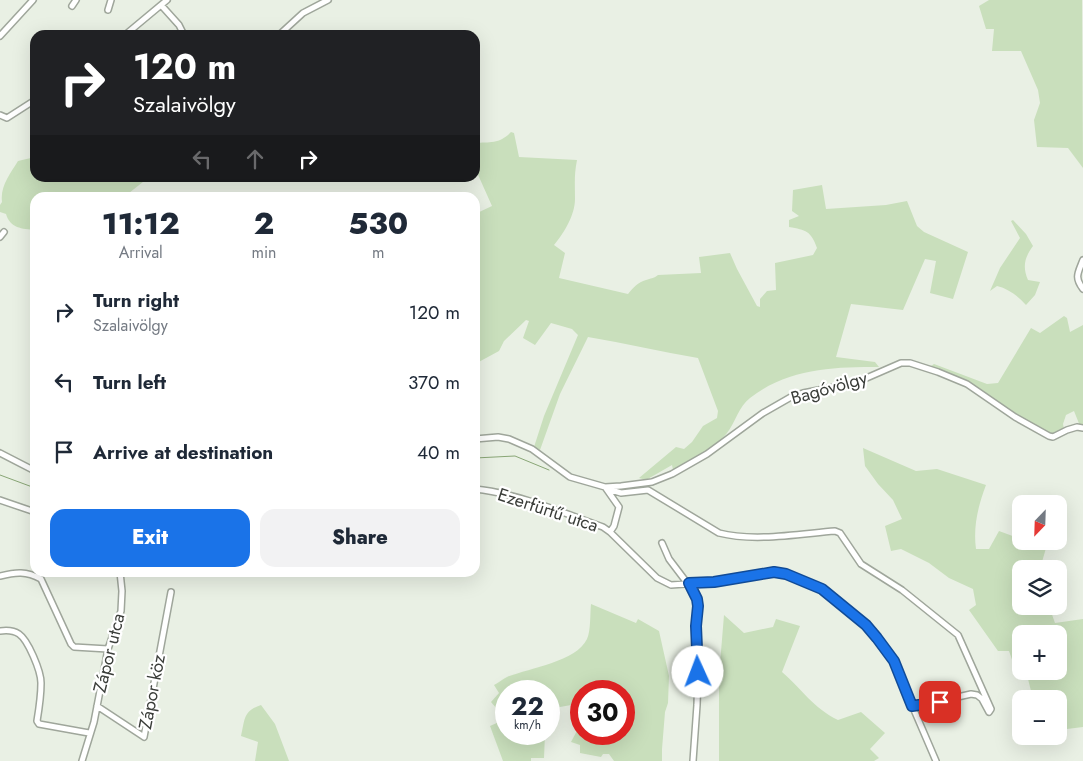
<!DOCTYPE html>
<meta charset="utf-8">
<style>
body{margin:0;font-family:Jost,sans-serif;background:#f2f2f3;color:#1f2937;height:100vh;display:flex;flex-direction:column;font-size:19px;white-space:nowrap}
*{box-sizing:border-box;margin:0}
p{font-size:16px;color:#747a83}
.icon{flex:none;width:28px;height:28px;fill:none;stroke:currentColor;stroke-width:2;stroke-linecap:round;stroke-linejoin:round}
.map{position:relative;flex:1;overflow:hidden}
.side{position:absolute;left:30px;top:192px;width:450px;height:385px;display:flex;flex-direction:column;background:#fff;border-radius:15px;box-shadow:0 5px 20px #0002}
.side>*{flex:none}
.banner{position:absolute;left:30px;top:30px;width:450px;height:152px;border-radius:15px;box-shadow:0 5px 20px #0002;background:#202124;color:#fff;overflow:hidden}
.needle{width:32px;rotate:203deg}
.controls{position:absolute;left:1012px;top:495px;display:grid;gap:10px}
.controls a{display:grid;place-items:center;width:55px;height:55px;border-radius:10px;background:#fff;box-shadow:0 5px 20px #0002;font-size:25px}
.speed{position:absolute;left:495px;top:680px;display:flex;gap:10px;font-size:25px;font-weight:700;text-align:center}
.speed>*{display:grid;place-content:center;width:65px;height:65px;border-radius:50%;background:#fff;box-shadow:0 5px 20px #0002;line-height:1}
.speed small{font-size:12px;font-weight:400}
.speed .limit{border:8px solid #d22;background:#fff;color:#111}
.pin{position:absolute;display:grid;place-items:center;width:42px;height:42px;color:#fff;margin:-21px;border-radius:10px;box-shadow:0 2px 8px #0006}
.me{position:absolute;width:55px;margin:-28px;rotate:358deg;stroke-linejoin:round;filter:drop-shadow(0 0 4px #0008)}
.turn{display:flex;align-items:center;gap:18px;height:105px;padding:0 20px;font-size:22px}
.turn .icon{width:65px;height:65px;stroke-width:2.5}
.turn b{display:block;font-size:35px;line-height:42px}
.lanes{display:flex;align-items:center;height:48px;padding:0 20px;background:#0003;justify-content:center;gap:25px;direction:ltr}
.lanes .off{opacity:.35}
.eta{display:flex;justify-content:space-evenly;align-items:center;height:85px;text-align:center}
.eta b{font-size:30px;font-weight:800;line-height:35px}
.cta{display:flex;gap:10px;margin-top:auto;padding:10px 20px}
.cta a{flex:1;height:58px;border-radius:15px;background:#1a73e8;color:#fff;font-size:20px;font-weight:800;line-height:58px;text-align:center}
.cta a+a{background:#f2f2f3;color:#1f2937}
ul{padding:0;list-style:none}
li{display:flex;align-items:center;gap:15px;height:70px;padding:0 20px}
li div{flex:1}
li b{display:block;font-size:19px}
li em{font-style:normal}
.map>svg:first-child{display:block}
</style>
<div class="map">
<svg width="1083" height="761" viewBox="0 0 1083 761">
<rect width="100%" height="100%" fill="#e9f0e4"/>
<path fill="#c9dfbc" fill-rule="evenodd" d="M989 0H1082L1083 168 1068 148 1037 147 1034 120 1040 103 1038 90 1021 51H992L994 29H986L979 6Z
M511 132 514 133 519 157 577 160C574 175 575 184 575 199 575 215 564 233 554 245L565 253 559 278 628 294C633 288 638 282 646 280 651 278 653 279 658 275L701 273 699 257 730 253 737 269 757 306 760 307V299L767 291 776 290 775 263 813 255 817 248C811 231 806 230 789 227V220L799 216 792 211 793 190 822 185 826 209 886 205 907 201 917 226 924 232 968 252 953 299 930 293 936 261 925 259 903 310 851 304 836 357 875 362 879 367C833 367 789 368 750 398 739 406 735 423 727 433 714 450 692 460 673 470L672 465 646 480 639 478 676 447 684 449 692 442 703 426 717 418 718 411 698 358C661 352 625 343 588 337L560 394 540 450 534 447 544 416 578 335 572 329 551 323 535 345 523 338 529 321 526 320 504 341 499 351 475 364V214L492 206 475 168V143C490 142 500 144 511 132Z
M35 157V178H148L129 193V197L35 198V230C22 229 10 228 6 214L0 212V205L2 202C0 186 10 174 18 161Z
M1013 220 1026 234 1033 246C1025 257 1022 266 1028 280L1040 282 1035 295 1026 305C1018 296 1009 289 997 286L990 291 1000 268 1020 238 1011 221Z
M1064 316 1067 318 1070 332 1083 325V427L1080 426 1074 411 1066 415 1063 424 1064 429 1056 433 1050 434 1028 422 967 382 931 366 934 364 987 384 998 383 1031 328 1040 333Z
M863 448 916 471 937 469 986 485C978 506 973 527 976 549H989L999 531 1018 538 1021 534V541H1048L1040 569H1021V606H1049L1055 623 1083 619V727L1059 730V699H1049L1048 692 1032 695 1027 675 1018 677 1009 651H998L969 610 976 605 973 589 949 578 929 563 901 549 891 551 885 526 902 519 893 500 878 484 865 466ZM1021 634H1059V671H1021Z
M591 604 636 623 638 619 659 631 669 676 668 703 665 712 662 749V761H614L609 754H603L601 757 580 753V745L571 742 581 723V734H624V691H581V718L574 716 571 705 549 709V691H506V734H545L544 758H531V761H503L490 726 499 722 497 709 491 702 499 693 494 685C498 683 503 679 507 677 529 668 576 662 587 639 591 631 590 612 591 604Z
M724 615 744 633 773 627 776 619 800 626 782 672C802 689 813 708 838 720L861 712 885 733 870 749 879 758 874 761H719V676Z
M261 705 275 724 289 761H255L258 742 241 736C245 719 243 711 261 705Z"/>
<g fill="none" stroke-linecap="round" stroke-linejoin="round">
<path stroke="#89a676" stroke-width="1" d="M475 458 515 456 549 470
M0 475 35 488"/>
<g stroke="#9fa69b" stroke-width="8">
<path id="minor" d="M161 5 179 25 184 35
M72 6 76 0
M108 10 111 0
M125 35 167 0
M279 35 303 13 328 0
M0 36 33 0
M0 115 7 118 35 100
M0 237 4 232
M1083 260C1078 273 1074 277 1083 289
M475 439 498 437 509 439 532 449 570 477 605 487 619 507 614 526 610 532
M0 453 35 471
M605 487 621 486 652 482 672 474 707 454 763 413 791 397 803 393 855 383 901 363H910L938 372 967 384 1015 417 1049 436 1053 437 1067 430 1077 427 1083 428
M475 489C516 493 564 513 603 527L610 532 657 578 671 585 713 582 774 572 786 574 822 589 866 625 877 637 893 661 936 761
M611 490 621 493 648 490 719 533C754 542 799 534 835 531L840 533 861 564 902 590 958 635 991 709 989 712
M0 500 35 512
M662 543 669 559 694 592 698 606 696 626 698 672 697 705 693 761
M244 572H245
M277 572H292
M0 576C16 572 26 571 41 579L71 644 74 647 108 649
M0 631C7 630 13 630 19 634 28 640 41 671 41 683 41 695 39 709 37 721L39 724 89 733
M912 705 940 701 971 694 977 695 982 699 989 712
M97 706 144 737 171 592
M82 761 94 722 108 649 121 611 122 591 120 572"/>
</g>
<use href="#minor" stroke="#fff" stroke-width="5"/>
</g>
<g fill="none" stroke-linecap="round" stroke-linejoin="round">
<g stroke="#114b97" stroke-width="12">
<path id="route" d="M698 672 696 626 698 606 697 599 689 583 714 582 774 572 786 574 822 589 866 625 877 638 894 661 912 706 940 702"/>
</g>
<use href="#route" stroke="#1a73e8" stroke-width="9"/>
</g>
<g text-anchor="middle" stroke-width="4.5" stroke-linejoin="round" paint-order="stroke">
<g font-size="18" fill="#3a3d39" stroke="#fff">
<text transform="translate(829 388) rotate(-16)" y="6">Bagóvölgy</text>
<text transform="translate(548 510) rotate(18)" y="6">Ezerfürtű utca</text>
<text transform="translate(109 653) rotate(-76)" y="6">Zápor utca</text>
<text transform="translate(152 692) rotate(-79)" y="6">Zápor köz</text>
</g>
</g>
</svg>
<div class="controls">
<a><svg class="needle" viewBox="-14 -14 28 28"><path d="M0-13l5 13h-10z" fill="#e53935"/><path d="M0 13l5-13h-10z" fill="#747a83"/></svg></a>
<a><svg class="icon" aria-label="layers" viewBox="0 0 24 24"><path d="M12 4l9 5-9 5-9-5zM3 14l9 5 9-5"/></svg></a>
<a>+</a>
<a>−</a>
</div>
<div class="speed"><div>22<small>km/h</small></div><div class="limit">30</div></div>
<div class="pin" style="left:940px;top:702px;background:#d93025"><svg class="icon" aria-label="arrive" viewBox="0 0 24 24"><path d="M6 21V4h12l-3 4 3 4H6"/></svg></div>
<svg class="me" style="left:698px;top:672px" viewBox="-20 -20 40 40"><circle r="19" fill="#fff"/><path d="M0-13L10 11 0 6-10 11z" fill="#1a73e8"/></svg>
<div class="banner">
<div class="turn"><svg class="icon" aria-label="right" viewBox="0 0 24 24"><path d="M7 20v-9h11M14 6l5 5-5 5"/></svg><div><b>120 m</b>Szalaivölgy</div></div>
<div class="lanes"><svg class="icon off" aria-label="left" viewBox="0 0 24 24"><path d="M17 20v-9H6M10 6l-5 5 5 5"/></svg><svg class="icon off" aria-label="ahead" viewBox="0 0 24 24"><path d="M12 20V5M6 11l6-6 6 6"/></svg><svg class="icon" aria-label="right" viewBox="0 0 24 24"><path d="M7 20v-9h11M14 6l5 5-5 5"/></svg></div>
</div>
<section class="side">
<div class="eta">
<div><b>11:12</b><p>Arrival</p></div>
<div><b>2</b><p>min</p></div>
<div><b>530</b><p>m</p></div>
</div>
<ul>
<li><svg class="icon" aria-label="right" viewBox="0 0 24 24"><path d="M7 20v-9h11M14 6l5 5-5 5"/></svg><div><b>Turn right</b><p>Szalaivölgy</p></div><em>120 m</em></li>
<li><svg class="icon" aria-label="left" viewBox="0 0 24 24"><path d="M17 20v-9H6M10 6l-5 5 5 5"/></svg><div><b>Turn left</b></div><em>370 m</em></li>
<li><svg class="icon" aria-label="arrive" viewBox="0 0 24 24"><path d="M6 21V4h12l-3 4 3 4H6"/></svg><div><b>Arrive at destination</b></div><em>40 m</em></li>
</ul>
<div class="cta"><a>Exit</a><a>Share</a></div>
</section>
</div>
